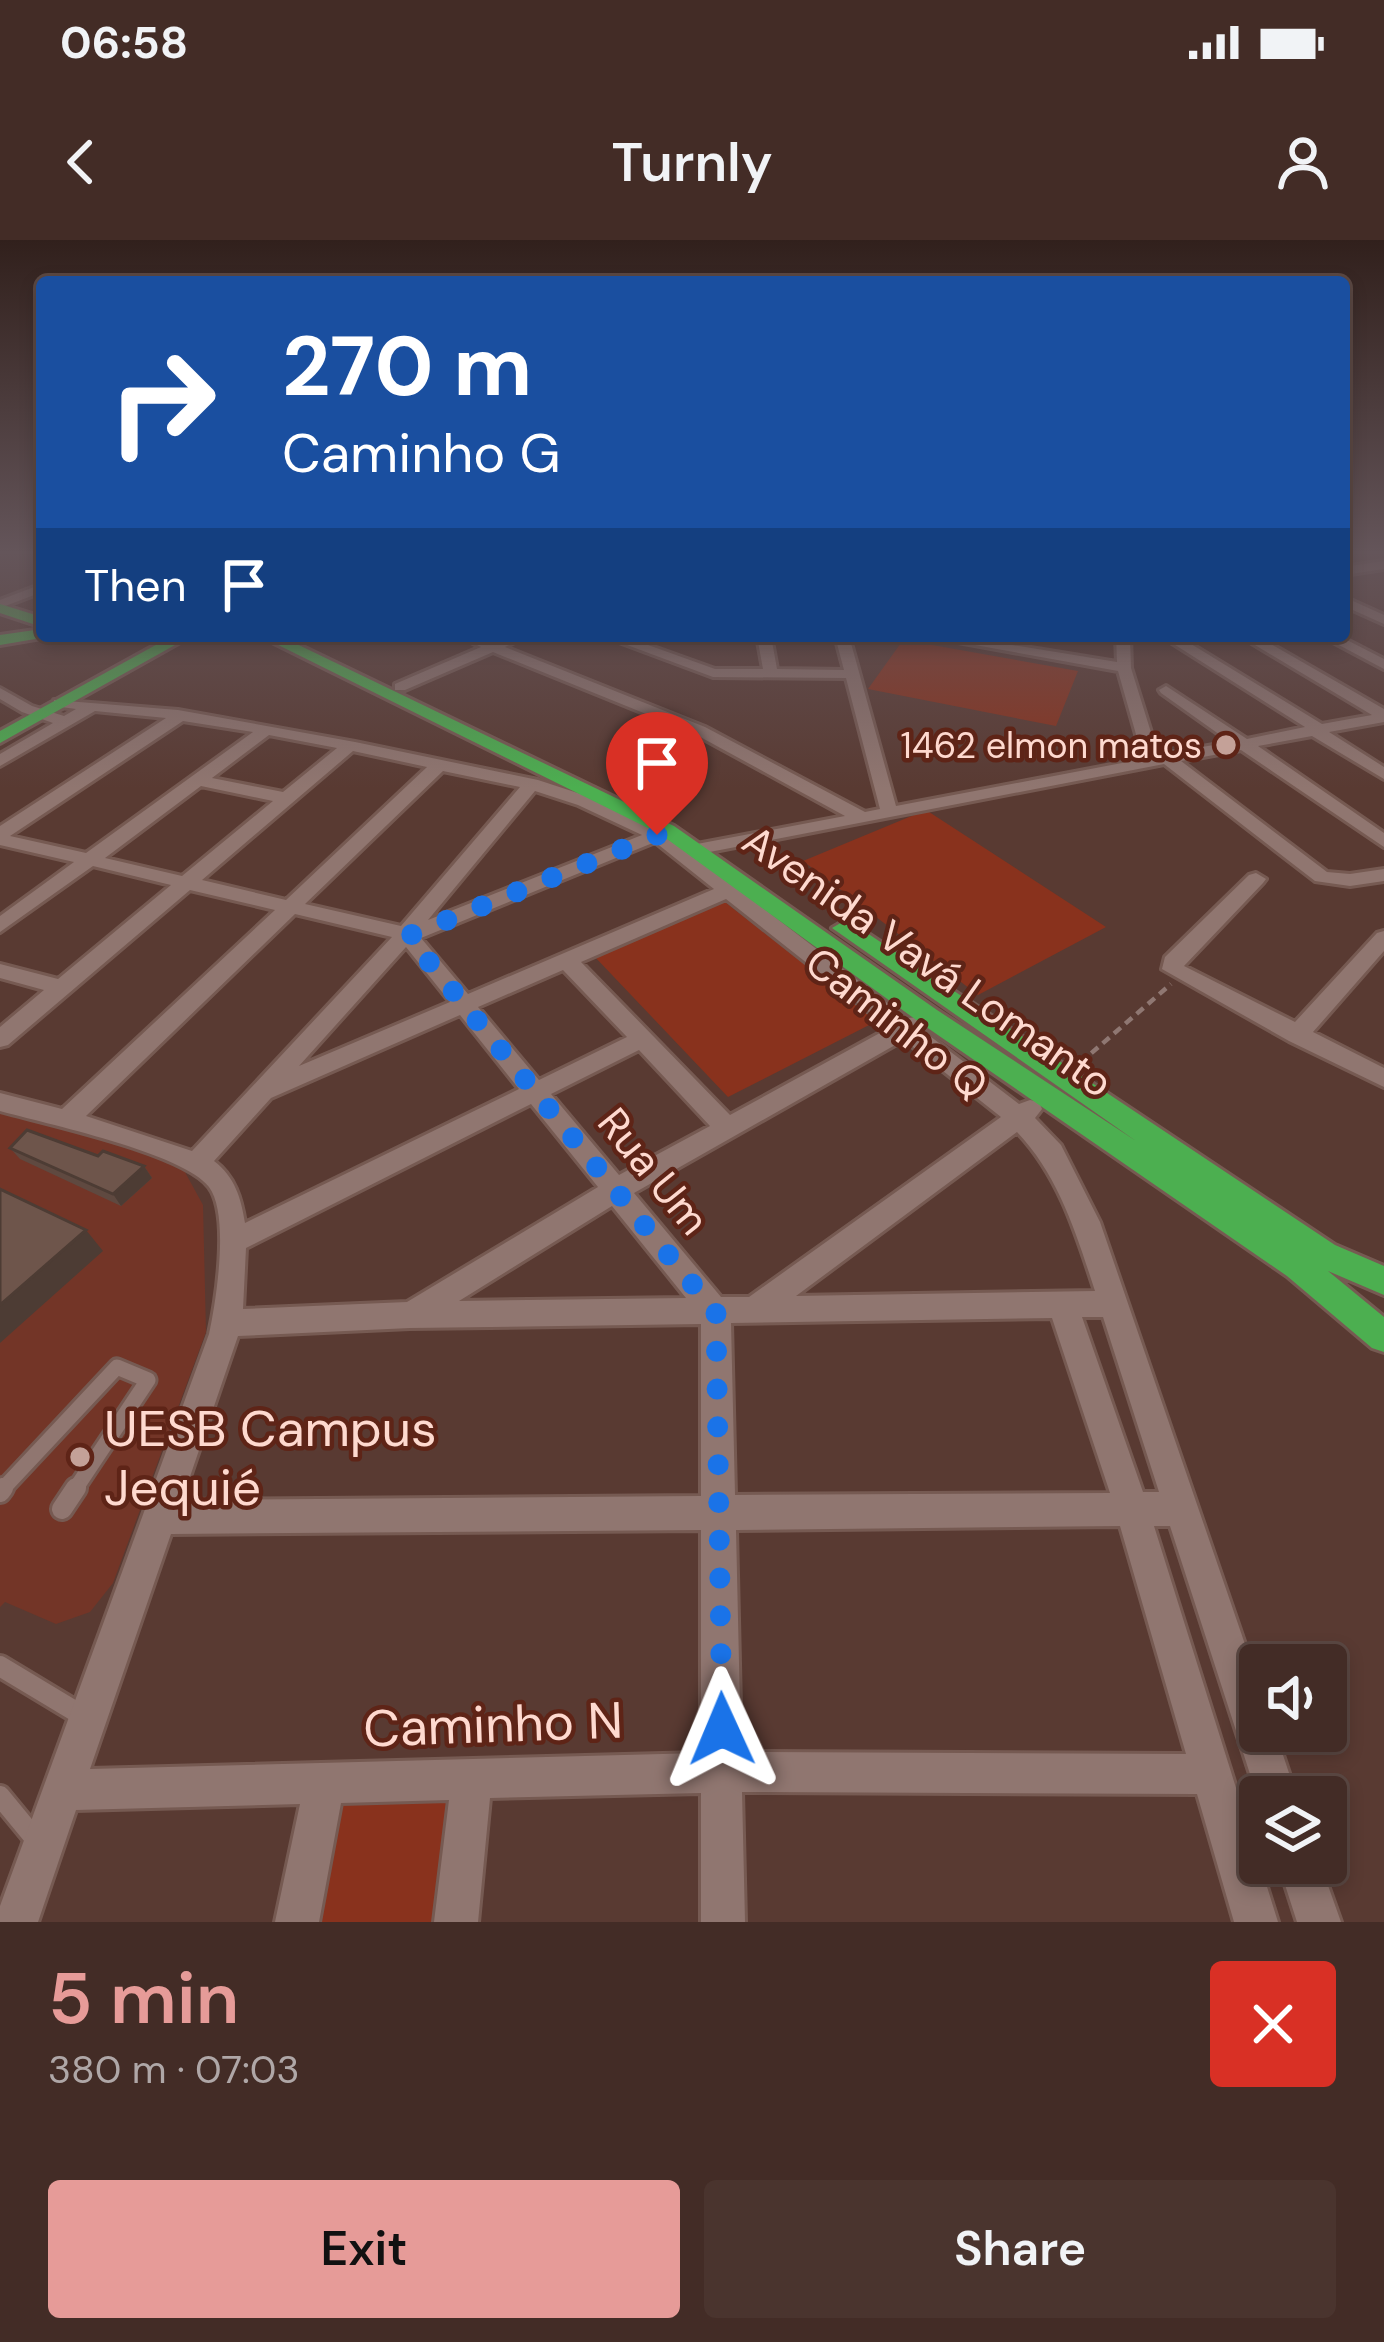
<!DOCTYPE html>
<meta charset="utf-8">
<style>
body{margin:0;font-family:"DM Sans",sans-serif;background:#4a342e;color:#f1f3f6;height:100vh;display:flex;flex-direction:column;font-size:45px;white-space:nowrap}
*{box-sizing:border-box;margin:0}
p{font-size:39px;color:#afa7a7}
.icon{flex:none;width:66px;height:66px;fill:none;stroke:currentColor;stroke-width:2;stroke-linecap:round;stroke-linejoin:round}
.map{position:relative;height:1682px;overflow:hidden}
.details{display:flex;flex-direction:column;background:#432c26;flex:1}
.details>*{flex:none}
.banner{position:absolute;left:36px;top:36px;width:1314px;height:366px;border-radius:12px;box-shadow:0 6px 18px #0003,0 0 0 3px #5b4843;background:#1a4fa0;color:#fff;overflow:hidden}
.fabs{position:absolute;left:1239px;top:1404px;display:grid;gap:24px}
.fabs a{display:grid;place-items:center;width:108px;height:108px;border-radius:12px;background:#432c26;box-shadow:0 6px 18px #0003,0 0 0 3px #5b4843;font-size:60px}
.pin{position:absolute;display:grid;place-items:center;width:102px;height:102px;color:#fff;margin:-123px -51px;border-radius:50% 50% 50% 0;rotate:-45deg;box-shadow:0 0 12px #0007}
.pin .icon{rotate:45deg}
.me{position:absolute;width:132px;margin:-66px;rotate:359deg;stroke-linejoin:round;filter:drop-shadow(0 0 9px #0008)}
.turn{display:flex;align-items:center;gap:42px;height:252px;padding:0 48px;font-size:54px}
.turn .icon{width:156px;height:156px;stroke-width:2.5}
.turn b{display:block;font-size:84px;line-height:102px}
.then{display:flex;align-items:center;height:114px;padding:0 48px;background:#0003;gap:24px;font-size:45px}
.round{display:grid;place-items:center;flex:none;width:126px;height:126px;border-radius:12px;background:#4a342e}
.summary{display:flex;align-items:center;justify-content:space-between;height:204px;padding:0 48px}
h1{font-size:72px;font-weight:600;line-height:90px;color:#e69b98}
.primary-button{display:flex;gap:24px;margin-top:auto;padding:24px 48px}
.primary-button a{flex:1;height:138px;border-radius:12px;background:#e69b98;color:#111;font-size:48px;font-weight:600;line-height:138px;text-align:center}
.primary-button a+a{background:#4a342e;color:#f1f3f6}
.status{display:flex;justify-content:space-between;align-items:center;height:84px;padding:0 60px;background:#432c26;direction:ltr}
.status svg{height:33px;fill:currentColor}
header{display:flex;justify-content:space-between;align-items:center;height:156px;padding:0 48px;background:#432c26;font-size:54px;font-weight:600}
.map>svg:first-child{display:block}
</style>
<div class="status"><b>06:58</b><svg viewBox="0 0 49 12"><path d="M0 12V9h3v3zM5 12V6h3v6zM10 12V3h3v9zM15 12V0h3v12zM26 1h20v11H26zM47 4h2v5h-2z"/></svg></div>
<header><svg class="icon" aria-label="back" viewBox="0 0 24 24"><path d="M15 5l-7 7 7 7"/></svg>Turnly<svg class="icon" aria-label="person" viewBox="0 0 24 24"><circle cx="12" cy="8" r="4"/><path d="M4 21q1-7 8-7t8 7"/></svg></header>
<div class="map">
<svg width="1384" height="1682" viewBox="0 0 1384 1682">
<rect width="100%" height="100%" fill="#593a32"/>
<path fill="#733527" d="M0 867 180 923 203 965 206 1092 113 1343 90 1372 56 1384 5 1362 0 1367Z"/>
<path fill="#89321d" d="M903 400H904L1078 431 1056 486 868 449Z
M926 570 1106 687 978 755 803 621Z
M720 658 877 781 728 857 594 716Z
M455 1561 441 1682H314L336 1565Z"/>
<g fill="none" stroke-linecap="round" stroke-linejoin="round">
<g stroke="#765a52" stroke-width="21">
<path id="lane-far1" d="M1 1251 117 1127 148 1140 74 1251"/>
</g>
<g stroke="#765a52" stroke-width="26">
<path id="lane" d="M0 1252 3 1248
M62 1269 76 1248
M0 1426 83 1476
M0 1556 37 1601"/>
</g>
<g stroke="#765a52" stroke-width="6">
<path id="street" d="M1384 321V329L1344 335V327Z
M42 344V352L0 368V360Z
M1344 357 1384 375V384L1344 366Z
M459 396H478L493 402 507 396H526L505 407 705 487 865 572 880 569 846 438 713 437 603 396H623L715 429H763L757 396H771L777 429 844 430 835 396H849L896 566 1143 519 1118 431 925 396H957L1117 422 1116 396H1130L1131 428 1158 515 1230 502 1161 453 1159 450 1166 446 1247 499 1305 487 1161 396H1178L1322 484 1372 475 1240 396H1257L1384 469V482L1329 492 1384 527V539L1312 496 1258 506 1384 593V607L1241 510 1181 521 1327 632 1350 634 1384 629V641L1350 646 1315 641 1164 524 694 615 730 643 748 641 751 645 742 652 907 778 924 777 927 783 922 790 1019 864 1030 860 1039 862 1042 869 1035 878 1061 905 1100 982 1260 1448V1491H1275L1297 1557H1260V1565L1170 1286H1154L1278 1682H1234L1197 1554 742 1552 745 1682H701V1553L490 1558 478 1682H434L449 1560 341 1563 319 1682H275L300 1564 76 1570 38 1682H0V1666L209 1094C216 1062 230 975 209 947 184 913 43 883 0 871V853L62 869 275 670 190 650 8 805 0 807V787L44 750 0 738V724L58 739 171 645 93 626 0 692V676L74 622 0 605V586L166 478 95 471 0 526V514L53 483 22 472 0 459V448L32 466 64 476 76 469 54 466V460L178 470 355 502 538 540 590 557 658 588 673 587 676 591 670 596 688 610 697 604 845 576 693 493 493 412 405 450H395V444L481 407ZM183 481 253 492 86 613 10 596ZM269 495 337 508 283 552 212 538ZM353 511 427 527 286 660 202 640ZM443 531 520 547 401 686 305 664ZM201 546 273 561 182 636 105 618ZM535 551 578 565 642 595 428 680ZM655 602 714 649 468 754 421 698ZM726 659 889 788 730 875 581 722ZM295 674 392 697 192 911 86 876ZM406 707 450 762 299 826ZM563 730 627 797 539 840 478 767ZM460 775 519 849 245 983C241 958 235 937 214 921L271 858ZM904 800 1001 877 749 1057H721L634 953ZM639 810 710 886 619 935 551 854ZM531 864 598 947 407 1062 243 1069 246 1008ZM1017 892C1059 936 1076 993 1095 1051L796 1056ZM612 966 686 1058 459 1061ZM1082 1077H1103L1159 1252H1143ZM1052 1078 1110 1253 735 1255 731 1083ZM701 1084V1256L182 1260 238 1096 410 1088ZM1120 1286 1186 1514 741 1512 736 1290ZM701 1290V1513L90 1529 171 1294Z
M1322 396H1339L1384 419V429Z
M1256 633 1266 639 1263 643 1184 726 1295 782 1377 693 1384 691V711L1313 792 1384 828V847L1289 801 1162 729 1165 717 1249 635Z
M1278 1623H1320L1341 1682H1297Z"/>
</g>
<g stroke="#765a52" stroke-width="6">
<path id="fast" d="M0 364 42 377V387L0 373Z
M42 389V396L47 397 0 405V395Z
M172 396H191L0 503V491Z
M260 396H280L674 586 937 770 1136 901 832 688 844 681 852 683 1335 1005 1384 1026V1055L1328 1031 1384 1077V1112L1372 1108 1287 1036 919 782 660 594Z"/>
</g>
<path stroke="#8f7772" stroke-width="4.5" stroke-dasharray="9 6" stroke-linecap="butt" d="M1080 823 1171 744"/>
<use href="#lane-far1" stroke="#907670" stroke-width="15"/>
<use href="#lane" stroke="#907670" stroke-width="20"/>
<use href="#street" fill="#907670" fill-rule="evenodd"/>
<use href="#fast" fill="#4caf50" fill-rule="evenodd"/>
</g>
<path fill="#5f4940" d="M10 908 98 916 144 926 152 938 121 966 20 919Z"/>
<path fill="#4d3c34" d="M144 926 152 938 121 966 113 954Z
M86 990 103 1011 0 1103V1065Z"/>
<path fill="#6e554b" stroke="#4d3c34" stroke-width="3" d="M27 890 98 916 103 911 144 926 113 954 10 908Z
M0 949 86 990 0 1065Z"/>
<linearGradient id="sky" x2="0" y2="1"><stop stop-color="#31201c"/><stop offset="0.57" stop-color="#64555a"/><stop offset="1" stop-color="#64555a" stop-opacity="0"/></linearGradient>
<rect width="1384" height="548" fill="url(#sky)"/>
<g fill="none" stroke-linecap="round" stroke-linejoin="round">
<path stroke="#1a73e8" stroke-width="21" stroke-dasharray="0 37.8" d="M657 595 408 696 716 1073 722 1489"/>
</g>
<g fill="#c4a198" stroke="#5e2417" stroke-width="4.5">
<circle cx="1226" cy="505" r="12"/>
<circle cx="80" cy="1217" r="12"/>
</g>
<g text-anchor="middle" stroke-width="9" stroke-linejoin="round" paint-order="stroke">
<g font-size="36" fill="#fed9cf" stroke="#5e2417" text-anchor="end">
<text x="1202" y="518">1462 elmon matos</text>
</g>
<g font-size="42" fill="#fed9cf" stroke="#5e2417">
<text transform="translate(928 721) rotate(35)" y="15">Avenida Vavá Lomanto</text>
<text transform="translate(897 783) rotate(38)" y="15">Caminho Q</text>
<text transform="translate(654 931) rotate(51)" y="15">Rua Um</text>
</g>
<g font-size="51" fill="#fed9cf" stroke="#5e2417" text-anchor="start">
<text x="104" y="1206">UESB Campus<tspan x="104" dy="59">Jequié</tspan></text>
</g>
<g font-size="51" fill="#fed9cf" stroke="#5e2417">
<text transform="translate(493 1484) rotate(-2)" y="18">Caminho N</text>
</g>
</g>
</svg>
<div class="fabs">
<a><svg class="icon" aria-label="sound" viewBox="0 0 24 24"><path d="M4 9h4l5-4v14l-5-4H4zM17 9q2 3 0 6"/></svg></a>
<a><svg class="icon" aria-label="layers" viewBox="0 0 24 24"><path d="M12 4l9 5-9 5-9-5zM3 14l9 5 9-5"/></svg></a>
</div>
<div class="pin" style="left:657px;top:595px;background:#d93025"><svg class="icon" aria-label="arrive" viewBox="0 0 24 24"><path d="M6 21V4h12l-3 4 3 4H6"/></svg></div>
<svg class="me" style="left:722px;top:1489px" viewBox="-20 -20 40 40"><path d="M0-17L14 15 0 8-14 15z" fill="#1a73e8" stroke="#fff" stroke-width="4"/></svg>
<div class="banner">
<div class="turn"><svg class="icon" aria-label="right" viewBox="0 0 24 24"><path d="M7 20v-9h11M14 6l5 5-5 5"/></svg><div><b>270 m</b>Caminho G</div></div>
<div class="then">Then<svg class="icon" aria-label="arrive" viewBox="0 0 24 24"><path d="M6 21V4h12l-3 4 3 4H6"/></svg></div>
</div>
</div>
<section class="details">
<div class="summary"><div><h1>5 min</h1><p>380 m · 07:03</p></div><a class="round" style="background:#d93025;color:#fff"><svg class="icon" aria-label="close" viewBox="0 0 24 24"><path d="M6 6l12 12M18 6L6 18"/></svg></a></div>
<div class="primary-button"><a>Exit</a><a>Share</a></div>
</section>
